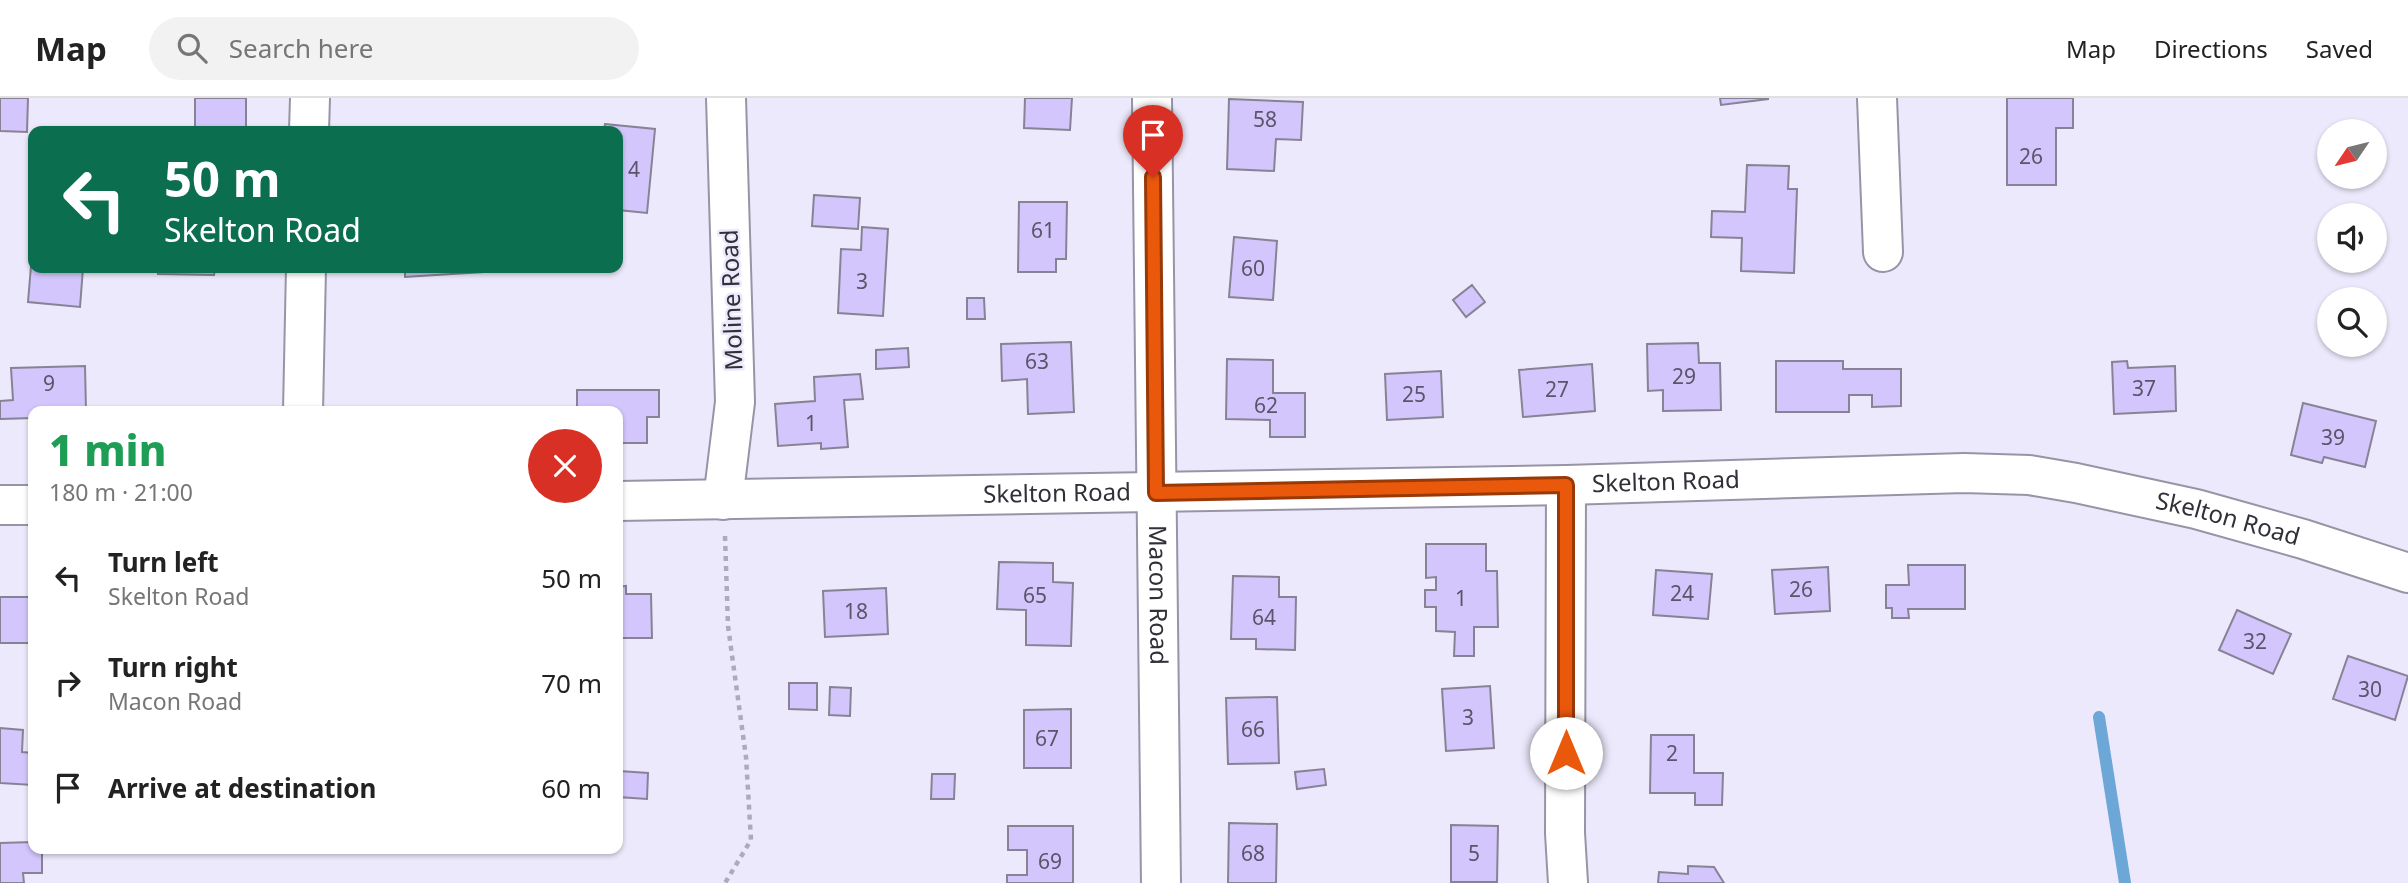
<!DOCTYPE html>
<meta charset="utf-8">
<style>
body{margin:0;font-family:"Noto Sans",sans-serif;background:#f2f2f2;color:#222;height:100vh;display:flex;flex-direction:column;font-size:26px;white-space:nowrap}
*{box-sizing:border-box;margin:0}
p{font-size:23px;color:#767676}
.icon{flex:none;width:38px;height:38px;fill:none;stroke:currentColor;stroke-width:2;stroke-linecap:round;stroke-linejoin:round}
.map{position:relative;flex:1;overflow:hidden}
.drawer{position:absolute;left:28px;top:308px;width:595px;height:448px;display:flex;flex-direction:column;background:#fff;border-radius:14px;box-shadow:0 2px 5px #0004}
.drawer>*{flex:none}
.hud{position:absolute;left:28px;top:28px;width:595px;height:147px;border-radius:14px;box-shadow:0 2px 5px #0004;background:#0b6e4f;color:#fff;overflow:hidden}
.needle{width:46px;rotate:235deg}
.fabs{position:absolute;left:2317px;top:21px;display:grid;gap:14px}
.fabs a{display:grid;place-items:center;width:70px;height:70px;border-radius:50%;background:#fff;box-shadow:0 2px 5px #0004;font-size:35px}
.pin{position:absolute;display:grid;place-items:center;width:60px;height:60px;color:#fff;margin:-72px -30px;border-radius:50% 50% 50% 0;rotate:-45deg;box-shadow:0 0 7px #0007}
.pin .icon{rotate:45deg}
.me{position:absolute;width:77px;margin:-38px;rotate:0deg;stroke-linejoin:round;filter:drop-shadow(0 0 5px #0008)}
.turn{display:flex;align-items:center;gap:24px;height:147px;padding:0 21px;font-size:32px}
.turn .icon{width:91px;height:91px;stroke-width:2.5}
.turn b{display:block;font-size:49px;line-height:60px}
.round{display:grid;place-items:center;flex:none;width:74px;height:74px;border-radius:37px;background:#f2f2f2}
.overview{display:flex;align-items:center;justify-content:space-between;height:119px;padding:0 21px}
h1{font-size:42px;font-weight:800;line-height:52px;color:#1e9e55}
ul{padding:0;list-style:none}
li{display:flex;align-items:center;gap:21px;height:105px;padding:0 21px}
li div{flex:1}
li b{display:block;font-size:26px}
li em{font-style:normal}
header{display:flex;align-items:center;gap:42px;box-sizing:border-box;height:98px;padding:0 35px;background:#fff;border-bottom:2px solid #e0e0e0}
header strong{font-size:33px}
nav{display:flex;gap:38px;margin-inline-start:auto;font-size:24px}
.search{width:490px;height:63px;background:#f2f2f2;display:flex;align-items:center;gap:18px;box-sizing:border-box;padding:0 24px;border-radius:38px;color:#767676;font-size:26px}
.map>svg:first-child{display:block}
</style>
<header>
<strong>Map</strong>
<div class="search"><svg class="icon" aria-label="search" viewBox="0 0 24 24"><circle cx="10" cy="10" r="6"/><path d="M15 15l6 6"/></svg>Search here</div>
<nav><a>Map</a><a>Directions</a><a>Saved</a></nav>
</header>
<div class="map">
<svg width="2408" height="785" viewBox="0 0 2408 785">
<rect width="100%" height="100%" fill="#ede9fc"/>
<g fill="none" stroke-linecap="round" stroke-linejoin="round">
<path stroke="#6da7d8" stroke-width="12" d="M2099 619 2125 785"/>
</g>
<path fill="#d3c6fc" stroke="#878394" stroke-width="2" d="M0 0H28L27 34 0 33Z
M195 0H246V33H195Z
M1025 0H1072L1070 32 1024 30Z
M1720 0H1768V1L1721 7Z
M2007 0H2073V30H2056V87H2007Z
M1229 1 1303 4 1301 42 1276 41 1274 73 1227 71Z
M605 26 655 31 647 115 618 112V33H604Z
M1747 67 1789 68 1788 91H1797L1794 175 1741 173 1742 140 1711 139 1712 113 1745 114Z
M814 97 860 100 858 131 812 128Z
M1019 104H1067L1066 161H1056V174H1018Z
M862 129 888 131 883 218 838 215 841 151 861 152Z
M1234 139 1277 143 1273 202 1229 199Z
M33 144V170H83L80 209 28 204Z
M158 170H215L214 177 158 176Z
M405 170H482L483 174 405 179Z
M1472 187 1485 204 1466 219 1453 202Z
M967 200H984L985 221H967Z
M1071 244 1074 314 1028 316 1027 281 1002 283 1001 246Z
M1698 245 1699 265H1720L1721 312 1663 313V292L1648 293 1647 246Z
M908 250 909 269 876 271V252Z
M1227 261 1273 262V295H1305V339H1270V322L1226 321Z
M1776 263H1843V271H1901V308L1872 309V297H1849V314H1776Z
M2127 263 2128 270 2175 268 2176 313 2114 316 2112 264Z
M1592 266 1595 313 1523 319 1519 272Z
M85 268 86 313H33V320L0 321V303L13 302 11 270Z
M1441 273 1443 319 1387 322 1385 276Z
M860 276 863 301 844 302 848 349 821 351V345L778 348 775 306 815 303 814 279Z
M577 292H659V319H647V345H618V313H577Z
M2303 305 2376 323 2365 369 2324 359 2322 365 2291 357Z
M1426 446H1486V473H1497L1498 529H1474V558H1454L1455 534 1436 533V509H1425V492H1436V479L1426 480Z
M999 464 1053 465V484L1073 485 1071 548 1026 547V512L997 511Z
M1908 467H1965V511H1908L1909 520H1892V510H1886V487H1909Z
M1828 469 1830 513 1775 516 1772 472Z
M1656 472 1712 476 1708 521 1653 517Z
M1233 478 1279 479V499H1296L1295 552 1256 551V541H1231Z
M626 488V496H651L652 540H618V489Z
M886 490 888 536 825 539 823 493Z
M0 499H33V545H0Z
M2237 512 2291 536 2273 576 2219 552Z
M2348 558 2408 578 2395 622 2333 601Z
M789 585H817V612L789 611Z
M1490 588 1494 650 1446 653 1442 591Z
M830 589 851 590 850 618 829 617Z
M1277 599 1279 665 1228 666 1226 600Z
M1071 611V670H1024V612Z
M0 630 23 632 22 654 33 655V687L0 685Z
M1651 637H1694V675H1723L1722 707H1695V695H1650Z
M1324 671 1326 687 1297 691 1295 674Z
M619 673 648 675 647 701 618 699Z
M932 676H955L954 701H931Z
M1229 725 1277 726 1276 785H1228Z
M1451 727 1498 728 1497 784H1451Z
M1008 728H1073V785H1007V777H1027V752H1008Z
M33 744V751H42V775H23L24 785H0V745Z
M1688 768 1714 769 1724 785H1658L1659 774 1688 776Z"/>
<g fill="none" stroke-linecap="round" stroke-linejoin="round">
<g stroke="#9894a6" stroke-width="42">
<g id="street">
<path id="s1" d="M1152 0 1161 785"/>
<path d="M1877 0 1883 154"/>
<path d="M309 33 310 0"/>
<path d="M303 313 306 170"/>
<path d="M1566 387 1565 735 1568 785"/>
<path d="M723 402 735 304 726 0"/>
</g>
</g>
<g stroke="#9894a6" stroke-width="42">
<g id="secondary">
<path id="s2" d="M618 403 1566 387 1964 375 2029 377 2076 385 2196 411 2303 441 2408 475"/>
<path d="M0 407H33"/>
</g>
</g>
<path stroke="#aeaaba" stroke-width="4.5" stroke-dasharray="5 5" stroke-linecap="butt" d="M725 438 728 528 746 659 751 742 725 785"/>
<use href="#street" stroke="#fff" stroke-width="38"/>
<use href="#secondary" stroke="#fff" stroke-width="38"/>
</g>
<g fill="none" stroke-linecap="round" stroke-linejoin="round">
<g stroke="#983908" stroke-width="18">
<path id="route" d="M1153 79 1156 395 1566 387V655"/>
</g>
<use href="#route" stroke="#ea580c" stroke-width="12"/>
</g>
<g text-anchor="middle" stroke-width="5" stroke-linejoin="round" paint-order="stroke">
<g font-size="21" fill="#5a5568">
<text x="1265" y="29">58</text>
<text x="2031" y="66">26</text>
<text x="634" y="79">4</text>
<text x="1043" y="140">61</text>
<text x="1253" y="178">60</text>
<text x="862" y="191">3</text>
<text x="1037" y="271">63</text>
<text x="1684" y="286">29</text>
<text x="49" y="293">9</text>
<text x="2144" y="298">37</text>
<text x="1557" y="299">27</text>
<text x="1414" y="304">25</text>
<text x="1266" y="315">62</text>
<text x="811" y="333">1</text>
<text x="2333" y="347">39</text>
<text x="1801" y="499">26</text>
<text x="1682" y="503">24</text>
<text x="1035" y="505">65</text>
<text x="1461" y="508">1</text>
<text x="856" y="521">18</text>
<text x="1264" y="527">64</text>
<text x="2255" y="551">32</text>
<text x="2370" y="599">30</text>
<text x="1468" y="627">3</text>
<text x="1253" y="639">66</text>
<text x="1047" y="648">67</text>
<text x="1672" y="663">2</text>
<text x="1253" y="763">68</text>
<text x="1474" y="763">5</text>
<text x="1050" y="771">69</text>
</g>
<g font-size="24" fill="#312f37" stroke="#ede9fc">
<text transform="translate(732 202) rotate(-92)" y="8">Moline Road</text>
<text dy="8" stroke="none"><textPath href="#s2" startOffset="1048">Skelton Road</textPath></text>
<text dy="8" stroke="none"><textPath href="#s2" startOffset="439">Skelton Road</textPath></text>
<text dy="8" stroke="none"><textPath href="#s2" startOffset="1615">Skelton Road</textPath></text>
<text dy="8" stroke="none"><textPath href="#s1" startOffset="497">Macon Road</textPath></text>
</g>
</g>
</svg>
<div class="fabs">
<a><svg class="needle" viewBox="-14 -14 28 28"><path d="M0-13l5 13h-10z" fill="#e53935"/><path d="M0 13l5-13h-10z" fill="#767676"/></svg></a>
<a><svg class="icon" aria-label="sound" viewBox="0 0 24 24"><path d="M4 9h4l5-4v14l-5-4H4zM17 9q2 3 0 6"/></svg></a>
<a><svg class="icon" aria-label="search" viewBox="0 0 24 24"><circle cx="10" cy="10" r="6"/><path d="M15 15l6 6"/></svg></a>
</div>
<div class="pin" style="left:1153px;top:79px;background:#d93025"><svg class="icon" aria-label="arrive" viewBox="0 0 24 24"><path d="M6 21V4h12l-3 4 3 4H6"/></svg></div>
<svg class="me" style="left:1566px;top:655px" viewBox="-20 -20 40 40"><circle r="19" fill="#fff"/><path d="M0-13L10 11 0 6-10 11z" fill="#ea580c"/></svg>
<div class="hud">
<div class="turn"><svg class="icon" aria-label="left" viewBox="0 0 24 24"><path d="M17 20v-9H6M10 6l-5 5 5 5"/></svg><div><b>50 m</b>Skelton Road</div></div>
</div>
<section class="drawer">
<div class="overview"><div><h1>1 min</h1><p>180 m · 21:00</p></div><a class="round" style="background:#d93025;color:#fff"><svg class="icon" aria-label="close" viewBox="0 0 24 24"><path d="M6 6l12 12M18 6L6 18"/></svg></a></div>
<ul>
<li><svg class="icon" aria-label="left" viewBox="0 0 24 24"><path d="M17 20v-9H6M10 6l-5 5 5 5"/></svg><div><b>Turn left</b><p>Skelton Road</p></div><em>50 m</em></li>
<li><svg class="icon" aria-label="right" viewBox="0 0 24 24"><path d="M7 20v-9h11M14 6l5 5-5 5"/></svg><div><b>Turn right</b><p>Macon Road</p></div><em>70 m</em></li>
<li><svg class="icon" aria-label="arrive" viewBox="0 0 24 24"><path d="M6 21V4h12l-3 4 3 4H6"/></svg><div><b>Arrive at destination</b></div><em>60 m</em></li>
</ul>
</section>
</div>
